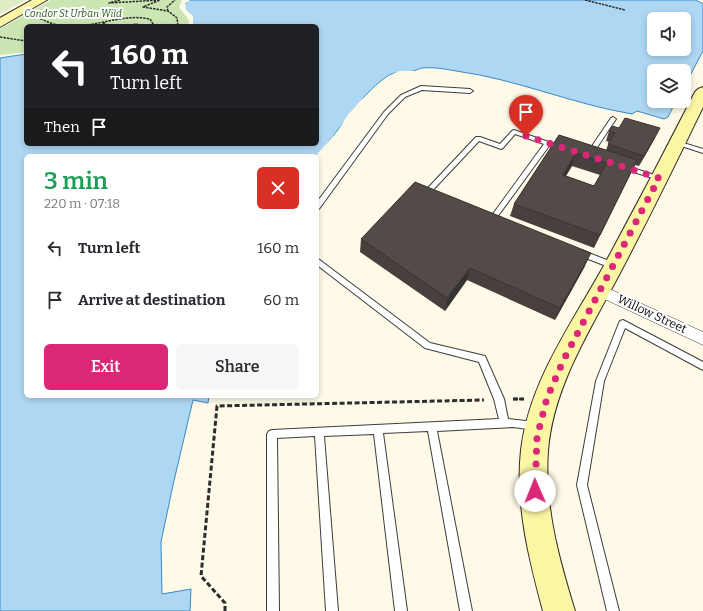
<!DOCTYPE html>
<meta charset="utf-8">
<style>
body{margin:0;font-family:Bitter,serif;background:#f7f7f7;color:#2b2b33;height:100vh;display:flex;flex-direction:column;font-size:15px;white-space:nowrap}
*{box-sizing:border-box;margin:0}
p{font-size:13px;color:#7c7c81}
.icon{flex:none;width:22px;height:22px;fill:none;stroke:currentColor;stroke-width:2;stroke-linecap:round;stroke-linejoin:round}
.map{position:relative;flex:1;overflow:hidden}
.details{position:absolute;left:24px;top:154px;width:295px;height:244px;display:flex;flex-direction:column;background:#fff;border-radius:6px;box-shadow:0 2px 6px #0003}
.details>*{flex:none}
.hud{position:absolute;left:24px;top:24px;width:295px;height:122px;border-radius:6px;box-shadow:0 2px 6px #0003;background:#202124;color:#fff;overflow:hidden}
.fabs{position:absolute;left:647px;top:12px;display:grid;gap:8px}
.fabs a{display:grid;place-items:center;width:44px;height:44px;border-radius:6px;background:#fff;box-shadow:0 2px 6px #0003;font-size:20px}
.pin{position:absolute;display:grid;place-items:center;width:34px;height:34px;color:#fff;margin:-41px -17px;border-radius:50% 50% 50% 0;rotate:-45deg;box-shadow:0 0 4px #0007}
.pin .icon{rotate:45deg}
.me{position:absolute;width:44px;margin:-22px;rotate:359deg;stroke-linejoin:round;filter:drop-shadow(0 0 3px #0008)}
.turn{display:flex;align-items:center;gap:14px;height:84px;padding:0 20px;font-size:18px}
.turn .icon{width:52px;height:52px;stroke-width:2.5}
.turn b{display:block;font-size:28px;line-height:34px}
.then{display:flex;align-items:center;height:38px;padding:0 20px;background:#0003;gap:8px;font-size:15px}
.round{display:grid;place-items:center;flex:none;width:42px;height:42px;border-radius:6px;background:#f7f7f7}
.summary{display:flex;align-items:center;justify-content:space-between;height:68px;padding:0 20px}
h1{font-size:24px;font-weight:600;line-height:30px;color:#1e9e55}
.action{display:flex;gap:8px;margin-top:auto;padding:8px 20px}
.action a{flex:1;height:46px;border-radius:6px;background:#db2777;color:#fff;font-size:16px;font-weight:600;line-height:46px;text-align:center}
.action a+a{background:#f7f7f7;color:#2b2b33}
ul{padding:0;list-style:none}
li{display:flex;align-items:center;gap:12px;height:52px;padding:0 20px}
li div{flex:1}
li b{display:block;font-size:15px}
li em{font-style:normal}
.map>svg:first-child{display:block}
</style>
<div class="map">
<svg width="703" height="611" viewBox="0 0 703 611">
<rect width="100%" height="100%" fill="#fefae7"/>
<path fill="#cce6b3" d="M51 0H221L203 26H26V52L0 55V29Z"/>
<path fill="#deedc5" d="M0 0H26L0 14Z"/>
<path fill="#aed7f3" stroke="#3889c7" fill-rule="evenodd" d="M186 0H696L703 4V51L684 87V71H654V101H676L668 117 664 119 637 111 632 114C572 104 516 79 456 71 445 69 434 67 423 68 420 68 417 70 414 71 403 73 397 70 386 77 356 98 341 132 315 156H26V396H209L208 403 193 400 173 485 161 542 162 594 191 589 190 611H0V58L26 54V144H317V26H190L191 19 183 9ZM654 19H684V49H654Z"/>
<path fill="#fefae7" d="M182 0H190L185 3 186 10 193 16V26H188L189 20 179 7Z
M399 71H416L413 73H400L388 78 379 85 361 102 326 148 317 157 315 156 338 131 347 116 360 101 387 77Z"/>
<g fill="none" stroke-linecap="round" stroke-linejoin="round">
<g stroke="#3d3d3d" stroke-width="2">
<path id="service" d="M421 86 470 89 473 91 470 93 422 90 405 97 388 114 319 209H317V202L384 112 401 95Z
M613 117 616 119 592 155 589 157 587 156 586 155 611 118Z
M514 130 566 148 563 150 549 146 495 220H491L490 218 544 144 515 134 503 148 501 149 479 141 432 191 436 192V196H434L426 194V190L476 137H480L500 144 512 131Z
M677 141 703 149V153L675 144 674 143Z
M623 165 661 177 662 178 659 180 621 168 620 167Z
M581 250 617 264 618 266 614 269 578 255 577 253Z
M317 258 430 343 485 356 504 399 508 419 535 422 538 423 540 426 538 429 535 430 513 427 437 431 472 611H460L428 431 383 433 407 611H395L374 434 324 436 338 611H326L315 436 277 438 279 611H267V434L269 431 272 430 499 419 494 399 479 362 425 348 317 265Z
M623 320 703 362V370L625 328 604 381 587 485 619 611H607L577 485 596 381 619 323 620 321Z"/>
</g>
<g stroke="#3d3d3d" stroke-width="1">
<path id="minor" d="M601 285 703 332V345L596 295 594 291 596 287Z"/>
</g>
<g stroke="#2c2c2c" stroke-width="2">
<path id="secondary" d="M32 0H47L0 27V18Z
M703 87V107C676 163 649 218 620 273 591 329 553 386 548 451 544 506 559 559 575 611H543C529 559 515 504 521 450 529 383 570 326 602 269 634 210 665 151 695 92L698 89Z"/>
</g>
<path stroke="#2c2c2c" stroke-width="1.5" stroke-dasharray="2.5 1" stroke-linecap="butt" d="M120 0 109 3 160 0 143 7 168 11 177 18 178 26
M585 0 625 10
M168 11 167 7 175 0
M37 17C47 22 56 26 67 26 96 28 121 13 150 19L153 24 152 26
M100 26 106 22
M123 26 137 24 135 26
M0 37 26 41"/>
<path stroke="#2c2c2c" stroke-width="2.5" stroke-dasharray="4 2" stroke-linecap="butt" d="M513 399H524"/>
<path stroke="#2c2c2c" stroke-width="3" stroke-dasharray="5 2.5" stroke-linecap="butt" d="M513 399H524
M225 611V603L201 576 217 406 484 400"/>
<use href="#service" fill="#fff" fill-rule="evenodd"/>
<use href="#minor" fill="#fff" fill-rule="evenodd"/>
<use href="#secondary" fill="#fcf5a4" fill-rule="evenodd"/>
</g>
<path fill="#47403d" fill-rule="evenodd" d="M609 131 655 138 639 166 635 165 594 248 510 216 514 204 559 135 606 150 609 142 606 141ZM572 166 600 175 594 186 566 176Z
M361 239 585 266 555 320 467 280 445 311 360 252Z"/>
<path fill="#393432" d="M660 128 655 138 639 166 644 156Z
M576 153 572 166 558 188 563 175Z
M591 253 585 266 555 320 560 308Z
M470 268 467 280 445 311 447 298Z"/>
<path fill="#524b47" stroke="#393432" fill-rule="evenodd" d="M625 118 660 128 644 156 608 144 615 133 609 131 612 126 619 128Z
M559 135 637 160 600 235 514 204ZM576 153 607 163 594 186 563 175Z
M415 182 591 253 560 308 470 268 447 298 361 239Z"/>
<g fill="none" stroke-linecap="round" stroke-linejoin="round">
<path stroke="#db2777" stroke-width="7" stroke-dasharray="0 12.6" d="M526 136 659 178 564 359 547 398 537 437 535 491"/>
</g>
<g text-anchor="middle" stroke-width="4" stroke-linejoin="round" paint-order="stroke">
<g font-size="10" font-style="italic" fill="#295d1e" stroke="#fff">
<text x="73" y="17">Condor St Urban Wild</text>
</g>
<g font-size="12" fill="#0a0a0a" stroke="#fff">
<text transform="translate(652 314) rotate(25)" y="4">Willow Street</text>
</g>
</g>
</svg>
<div class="fabs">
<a><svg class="icon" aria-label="sound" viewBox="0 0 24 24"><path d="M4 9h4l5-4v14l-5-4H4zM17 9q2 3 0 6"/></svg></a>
<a><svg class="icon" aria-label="layers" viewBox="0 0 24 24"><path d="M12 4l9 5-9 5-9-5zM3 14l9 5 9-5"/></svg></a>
</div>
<div class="pin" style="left:526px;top:136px;background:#d93025"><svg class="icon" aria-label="arrive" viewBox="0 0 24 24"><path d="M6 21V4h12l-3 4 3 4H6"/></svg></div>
<svg class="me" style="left:535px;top:491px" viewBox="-20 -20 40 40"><circle r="19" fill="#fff"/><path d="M0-13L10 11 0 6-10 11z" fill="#db2777"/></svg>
<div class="hud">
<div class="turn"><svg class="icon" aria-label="left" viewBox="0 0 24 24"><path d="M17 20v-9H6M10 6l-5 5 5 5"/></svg><div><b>160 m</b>Turn left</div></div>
<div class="then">Then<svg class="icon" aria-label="arrive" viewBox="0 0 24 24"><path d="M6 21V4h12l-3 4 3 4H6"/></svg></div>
</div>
<section class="details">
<div class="summary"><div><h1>3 min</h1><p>220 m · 07:18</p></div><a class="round" style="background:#d93025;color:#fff"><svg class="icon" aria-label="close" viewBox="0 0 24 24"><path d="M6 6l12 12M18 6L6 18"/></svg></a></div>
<ul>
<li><svg class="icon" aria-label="left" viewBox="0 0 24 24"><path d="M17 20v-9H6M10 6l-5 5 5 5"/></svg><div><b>Turn left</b></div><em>160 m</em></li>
<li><svg class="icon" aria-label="arrive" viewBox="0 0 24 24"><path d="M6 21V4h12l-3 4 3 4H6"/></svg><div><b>Arrive at destination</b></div><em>60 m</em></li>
</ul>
<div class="action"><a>Exit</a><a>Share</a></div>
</section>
</div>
